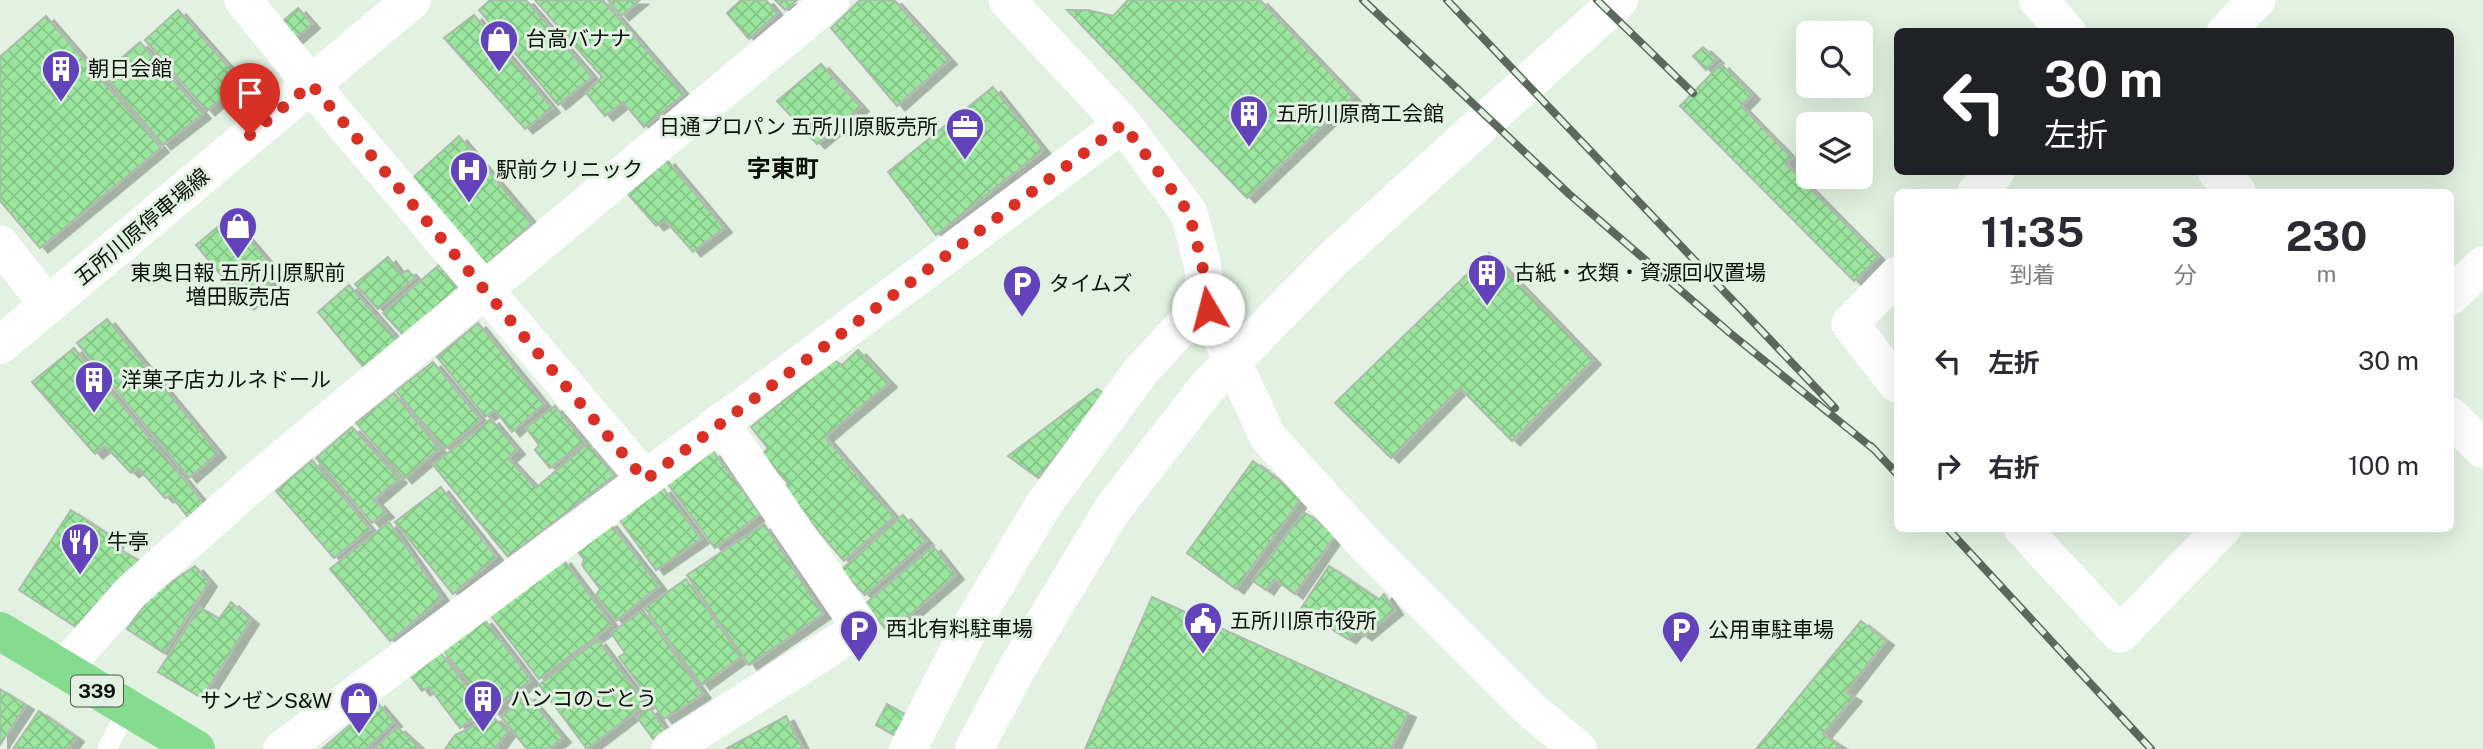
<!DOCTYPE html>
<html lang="ja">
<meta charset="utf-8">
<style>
body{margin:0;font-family:"Public Sans","Noto Sans JP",sans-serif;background:#f2f2f3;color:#2b2b33;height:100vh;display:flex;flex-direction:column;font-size:26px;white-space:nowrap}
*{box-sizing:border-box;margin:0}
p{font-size:23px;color:#7c7c81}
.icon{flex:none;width:38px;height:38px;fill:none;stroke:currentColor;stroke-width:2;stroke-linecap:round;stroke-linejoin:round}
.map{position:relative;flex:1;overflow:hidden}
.sheet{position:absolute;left:1894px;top:189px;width:560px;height:343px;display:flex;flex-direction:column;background:#fff;border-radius:10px;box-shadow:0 7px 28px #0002}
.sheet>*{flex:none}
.guide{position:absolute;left:1894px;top:28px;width:560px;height:147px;border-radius:10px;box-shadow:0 7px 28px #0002;background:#202124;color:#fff;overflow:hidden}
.fabs{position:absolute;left:1796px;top:21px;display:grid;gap:14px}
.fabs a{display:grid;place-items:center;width:77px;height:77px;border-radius:10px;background:#fff;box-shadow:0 7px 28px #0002;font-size:35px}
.pin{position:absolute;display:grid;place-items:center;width:60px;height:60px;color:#fff;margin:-72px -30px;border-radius:50% 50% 50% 0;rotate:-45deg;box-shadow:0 0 7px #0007}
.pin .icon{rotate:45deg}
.me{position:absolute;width:77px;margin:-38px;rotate:352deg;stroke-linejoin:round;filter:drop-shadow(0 0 5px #0008)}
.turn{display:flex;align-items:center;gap:24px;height:147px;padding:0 35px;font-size:32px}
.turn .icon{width:91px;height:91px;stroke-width:2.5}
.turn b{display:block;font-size:49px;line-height:60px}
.eta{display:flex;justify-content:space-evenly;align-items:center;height:119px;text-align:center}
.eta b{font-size:42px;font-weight:700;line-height:49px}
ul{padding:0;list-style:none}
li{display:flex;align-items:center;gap:21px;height:105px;padding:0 35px}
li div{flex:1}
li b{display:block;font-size:26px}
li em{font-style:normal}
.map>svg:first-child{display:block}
</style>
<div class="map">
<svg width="2483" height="749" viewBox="0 0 2483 749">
<defs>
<pattern id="building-cross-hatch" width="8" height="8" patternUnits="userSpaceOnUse" patternTransform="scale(1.75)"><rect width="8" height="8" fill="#9be69e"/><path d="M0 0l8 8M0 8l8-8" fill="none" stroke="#84c487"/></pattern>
<filter id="shadow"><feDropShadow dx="8" dy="4.5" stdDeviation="0" flood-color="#0004"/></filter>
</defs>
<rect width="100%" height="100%" fill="#e2f1e2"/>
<path fill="url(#building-cross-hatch)" stroke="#acbaac" stroke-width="2" filter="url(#shadow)" d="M490 0H526L592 77 558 105 479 10Z
M535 0H603L684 94 644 127 623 102 605 116 586 93 602 77Z
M608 0H640L621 16Z
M741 0H766L777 14 749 39 727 13Z
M775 0H797L785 10Z
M860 0H894L949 60 897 106 831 28Z
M1128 0H1260L1353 97 1247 198 1067 10H1088L1113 16Z
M298 8 312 24 291 42 277 26Z
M178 10 241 81 207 111 145 40Z
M474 15 552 108 525 129 444 38Z
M46 16 161 148 40 248 0 201V57Z
M140 42 203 114 163 145 103 74Z
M1703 47 1716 59 1706 70 1693 56Z
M821 64 861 107 817 144 777 101Z
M1721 64 1752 95 1741 106 1792 158 1786 164 1878 257 1854 281 1680 106Z
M993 87 1043 150 936 235 888 172Z
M459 136 532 223 479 271 406 184Z
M667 160 724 228 693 252 665 220 656 226 628 194Z
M230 217 279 275 246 305 196 245Z
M1489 253 1593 360 1512 441 1460 388 1391 458 1335 403Z
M388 257 401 274 408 270 415 278 378 309 355 284Z
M439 265 461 291 407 339 383 313Z
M349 285 399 342 366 370 318 312Z
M107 319 218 453 189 478 77 343Z
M478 323 544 404 512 432 495 410 485 417 437 357Z
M74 348 209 509 192 522 171 496 165 498 138 468 131 473 105 446 95 454 32 382Z
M858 350 889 383 825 437 894 517 844 561 784 490 788 483 762 455 768 448 751 427 834 360 842 365Z
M433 362 481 420 445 449 396 391Z
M1097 389 1105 394 1038 478 1008 456Z
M394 393 439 449 404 479 356 423Z
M555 406 584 442 550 468 535 450 539 445 526 428Z
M491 419 517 450 508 458 536 488 587 444 615 475 508 557 433 465Z
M352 427 399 479 374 500 386 513 372 523 316 458Z
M713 451 760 514 715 548 667 483Z
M312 460 370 529 334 558 276 491Z
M1253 461 1302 498 1236 589 1187 553Z
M441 487 496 557 453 594 395 522Z
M663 488 701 539 656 570 619 519Z
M71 510 117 540 114 546 143 563 116 594 108 589 82 631 19 590Z
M1304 512 1336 534 1295 594 1274 579 1266 590 1253 581Z
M903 515 926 541 865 595 841 570Z
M389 522 442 598 390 641 330 569Z
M609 522 659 586 616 621 596 595 600 589 582 565 584 559 575 548Z
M764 524 823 614 749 665 687 575Z
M933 546 956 575 889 633 865 604Z
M563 559 612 625 539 679 489 613Z
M195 566 209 582 164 653 127 629 152 595Z
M1329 566 1379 600 1384 594 1395 610 1364 636 1356 630 1348 639 1300 610Z
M686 579 741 657 702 685 645 608Z
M1152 597 1408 713 1391 749H1085Z
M231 602 251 620 202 698 158 672 200 607 219 619Z
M643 610 703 694 664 719 619 657 625 653 611 633Z
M484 619 531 680 492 711 443 650Z
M1861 621 1886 641 1846 692 1854 697 1823 734 1839 745 1835 749H1756Z
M598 640 646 704 587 749 539 685Z
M440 652 485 710 460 728 429 687 422 691 410 675Z
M0 689 26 705 0 745Z
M527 695 563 738 549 749H527L501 717Z
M377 702 394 722 366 749H322Z
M887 704 906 715 896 736 876 725Z
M650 708 666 731 653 739 637 717Z
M39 711 76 737 68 749H13Z
M786 716 803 749H726Z
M493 717 508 731 495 749H445L455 735Z
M397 727 421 749H374Z"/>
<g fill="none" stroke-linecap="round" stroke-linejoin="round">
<path stroke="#fff" stroke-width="19" d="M107 749 127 710"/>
<path stroke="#fff" stroke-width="37" d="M243 0 333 111 645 479
M1007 0 1123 124 1189 213 1202 263 1208 309 1268 437 1366 545 1530 709 1578 749
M2225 32 2257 0
M1976 192 1996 172
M0 244 48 305
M1897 275 1850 324 1897 384
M2450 297 2483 265
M2022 528 2120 634 2223 528
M63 669 131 592 258 479 831 0
M282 749 1123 124
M670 749 861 628 720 422
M908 749 968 631 1042 507 1141 371 1193 315 1208 309"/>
<path stroke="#fff" stroke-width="38" d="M2038 0 2067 32
M2217 172 2237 192
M2450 416 2483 449
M974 749 1017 668 1112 510 1208 386 1333 259 1619 0"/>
<path stroke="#fff" stroke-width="38" d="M0 345 412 0"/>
<path stroke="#86dc8e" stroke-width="38" d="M0 631 196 749"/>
<g stroke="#5e675e" stroke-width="8">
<path id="rail" d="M1363 0 1569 194 1730 333 1876 451
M1447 0 1835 408
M1597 0 1693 93
M1871 446 1897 474
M1947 528 2151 749"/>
</g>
<use href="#rail" stroke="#e2f1e2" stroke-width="5" stroke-dasharray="16" stroke-linecap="butt"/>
</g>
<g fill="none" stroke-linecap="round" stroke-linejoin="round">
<path stroke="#d93025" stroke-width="12" stroke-dasharray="0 21.6" d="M250 135 311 84 645 480 1123 124 1189 213 1202 263 1208 309"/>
</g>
<defs>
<g id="shop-pin" transform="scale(2.0125)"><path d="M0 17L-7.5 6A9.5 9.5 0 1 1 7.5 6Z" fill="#6243bb" stroke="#e2f1e2"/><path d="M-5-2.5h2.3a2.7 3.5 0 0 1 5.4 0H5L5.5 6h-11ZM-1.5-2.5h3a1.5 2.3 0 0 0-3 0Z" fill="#fff"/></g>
<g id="building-pin" transform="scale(2.0125)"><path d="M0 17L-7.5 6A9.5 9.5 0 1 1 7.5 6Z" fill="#6243bb" stroke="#e2f1e2"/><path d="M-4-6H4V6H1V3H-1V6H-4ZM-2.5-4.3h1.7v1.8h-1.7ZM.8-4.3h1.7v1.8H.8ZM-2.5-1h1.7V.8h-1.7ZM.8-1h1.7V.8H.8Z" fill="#fff"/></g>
<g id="office-pin" transform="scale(2.0125)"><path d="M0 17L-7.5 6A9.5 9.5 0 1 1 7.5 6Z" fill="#6243bb" stroke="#e2f1e2"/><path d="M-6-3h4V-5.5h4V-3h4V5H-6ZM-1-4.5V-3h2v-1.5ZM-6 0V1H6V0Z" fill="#fff"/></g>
<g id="hospital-pin" transform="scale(2.0125)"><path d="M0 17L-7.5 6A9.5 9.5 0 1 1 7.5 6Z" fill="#6243bb" stroke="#e2f1e2"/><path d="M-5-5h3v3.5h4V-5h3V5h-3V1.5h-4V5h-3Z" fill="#fff"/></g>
<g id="parking-pin" transform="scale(2.0125)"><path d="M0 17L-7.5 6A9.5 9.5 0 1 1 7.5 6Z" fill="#6243bb" stroke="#e2f1e2"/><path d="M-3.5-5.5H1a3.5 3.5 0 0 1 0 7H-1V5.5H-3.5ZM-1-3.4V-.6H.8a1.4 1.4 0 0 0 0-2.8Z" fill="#fff"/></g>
<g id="restaurant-pin" transform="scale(2.0125)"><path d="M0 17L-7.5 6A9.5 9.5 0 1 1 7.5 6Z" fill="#6243bb" stroke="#e2f1e2"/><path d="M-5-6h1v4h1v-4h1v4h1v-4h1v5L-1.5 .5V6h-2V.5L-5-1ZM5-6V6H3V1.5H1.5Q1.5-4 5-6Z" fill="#fff"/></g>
<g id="civic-pin" transform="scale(2.0125)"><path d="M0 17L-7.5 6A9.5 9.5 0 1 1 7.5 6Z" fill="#6243bb" stroke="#e2f1e2"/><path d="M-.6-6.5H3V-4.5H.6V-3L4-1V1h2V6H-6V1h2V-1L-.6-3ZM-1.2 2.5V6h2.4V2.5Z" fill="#fff"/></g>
</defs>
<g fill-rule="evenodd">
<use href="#shop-pin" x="499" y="39"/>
<use href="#building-pin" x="61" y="69"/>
<use href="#building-pin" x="1249" y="114"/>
<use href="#office-pin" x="965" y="127"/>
<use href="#hospital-pin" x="469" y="170"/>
<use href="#shop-pin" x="238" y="226"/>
<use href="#building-pin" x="1487" y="273"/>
<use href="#parking-pin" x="1022" y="284"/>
<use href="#building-pin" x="94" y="380"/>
<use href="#restaurant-pin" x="80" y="542"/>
<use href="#civic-pin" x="1203" y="621"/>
<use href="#parking-pin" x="859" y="629"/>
<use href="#parking-pin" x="1681" y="630"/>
<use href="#building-pin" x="483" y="699"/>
<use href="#shop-pin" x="359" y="701"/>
</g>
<g text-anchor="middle" stroke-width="6" stroke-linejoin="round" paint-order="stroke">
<rect fill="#e2f1e2" stroke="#4c544c" stroke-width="2" x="71" y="675.5" width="52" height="31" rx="5"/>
<g font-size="19" font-weight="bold" fill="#0c110c">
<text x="97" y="698">339</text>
</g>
<g font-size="21" fill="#0c110c" stroke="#e2f1e2" text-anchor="start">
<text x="526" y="46">台高バナナ</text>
<text x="88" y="76">朝日会館</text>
<text x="1276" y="121">五所川原商工会館</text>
<text x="938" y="134" text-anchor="end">日通プロパン 五所川原販売所</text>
<text x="496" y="177">駅前クリニック</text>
<text x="238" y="280" text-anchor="middle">東奥日報 五所川原駅前<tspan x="238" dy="24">増田販売店</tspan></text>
<text x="1514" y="280">古紙・衣類・資源回収置場</text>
<text x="1049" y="291">タイムズ</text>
<text x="121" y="387">洋菓子店カルネドール</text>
<text x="107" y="549">牛亭</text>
<text x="1230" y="628">五所川原市役所</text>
<text x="886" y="636">西北有料駐車場</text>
<text x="1708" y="637">公用車駐車場</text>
<text x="510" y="706">ハンコのごとう</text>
<text x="332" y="708" text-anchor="end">サンゼンS&amp;W</text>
</g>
<g font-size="21" fill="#0c110c" stroke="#e2f1e2">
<text transform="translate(142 227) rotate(-40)" y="7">五所川原停車場線</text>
</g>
<g font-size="24" font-weight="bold" fill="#0c110c" stroke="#e2f1e2">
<text x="783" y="177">字東町</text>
</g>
</g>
</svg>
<div class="fabs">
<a><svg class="icon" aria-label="search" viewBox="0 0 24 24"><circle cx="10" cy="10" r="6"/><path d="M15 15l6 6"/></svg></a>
<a><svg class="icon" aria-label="layers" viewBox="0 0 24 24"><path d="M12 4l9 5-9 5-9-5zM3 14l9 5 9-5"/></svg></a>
</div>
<div class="pin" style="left:250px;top:135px;background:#d93025"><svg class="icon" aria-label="arrive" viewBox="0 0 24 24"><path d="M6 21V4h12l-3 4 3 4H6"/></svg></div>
<svg class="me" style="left:1208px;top:309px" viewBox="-20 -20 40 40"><circle r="19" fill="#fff"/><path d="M0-13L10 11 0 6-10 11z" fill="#d93025"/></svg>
<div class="guide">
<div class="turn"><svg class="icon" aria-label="left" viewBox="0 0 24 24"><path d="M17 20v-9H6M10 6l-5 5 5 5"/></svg><div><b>30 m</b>左折</div></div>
</div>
<section class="sheet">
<div class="eta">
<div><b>11:35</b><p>到着</p></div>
<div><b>3</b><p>分</p></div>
<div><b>230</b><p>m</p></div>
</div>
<ul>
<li><svg class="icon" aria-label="left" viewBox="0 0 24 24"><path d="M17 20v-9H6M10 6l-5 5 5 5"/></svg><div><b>左折</b></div><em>30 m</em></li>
<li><svg class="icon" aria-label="right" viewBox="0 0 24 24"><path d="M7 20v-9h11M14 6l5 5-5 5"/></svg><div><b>右折</b></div><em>100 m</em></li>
</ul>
</section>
</div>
